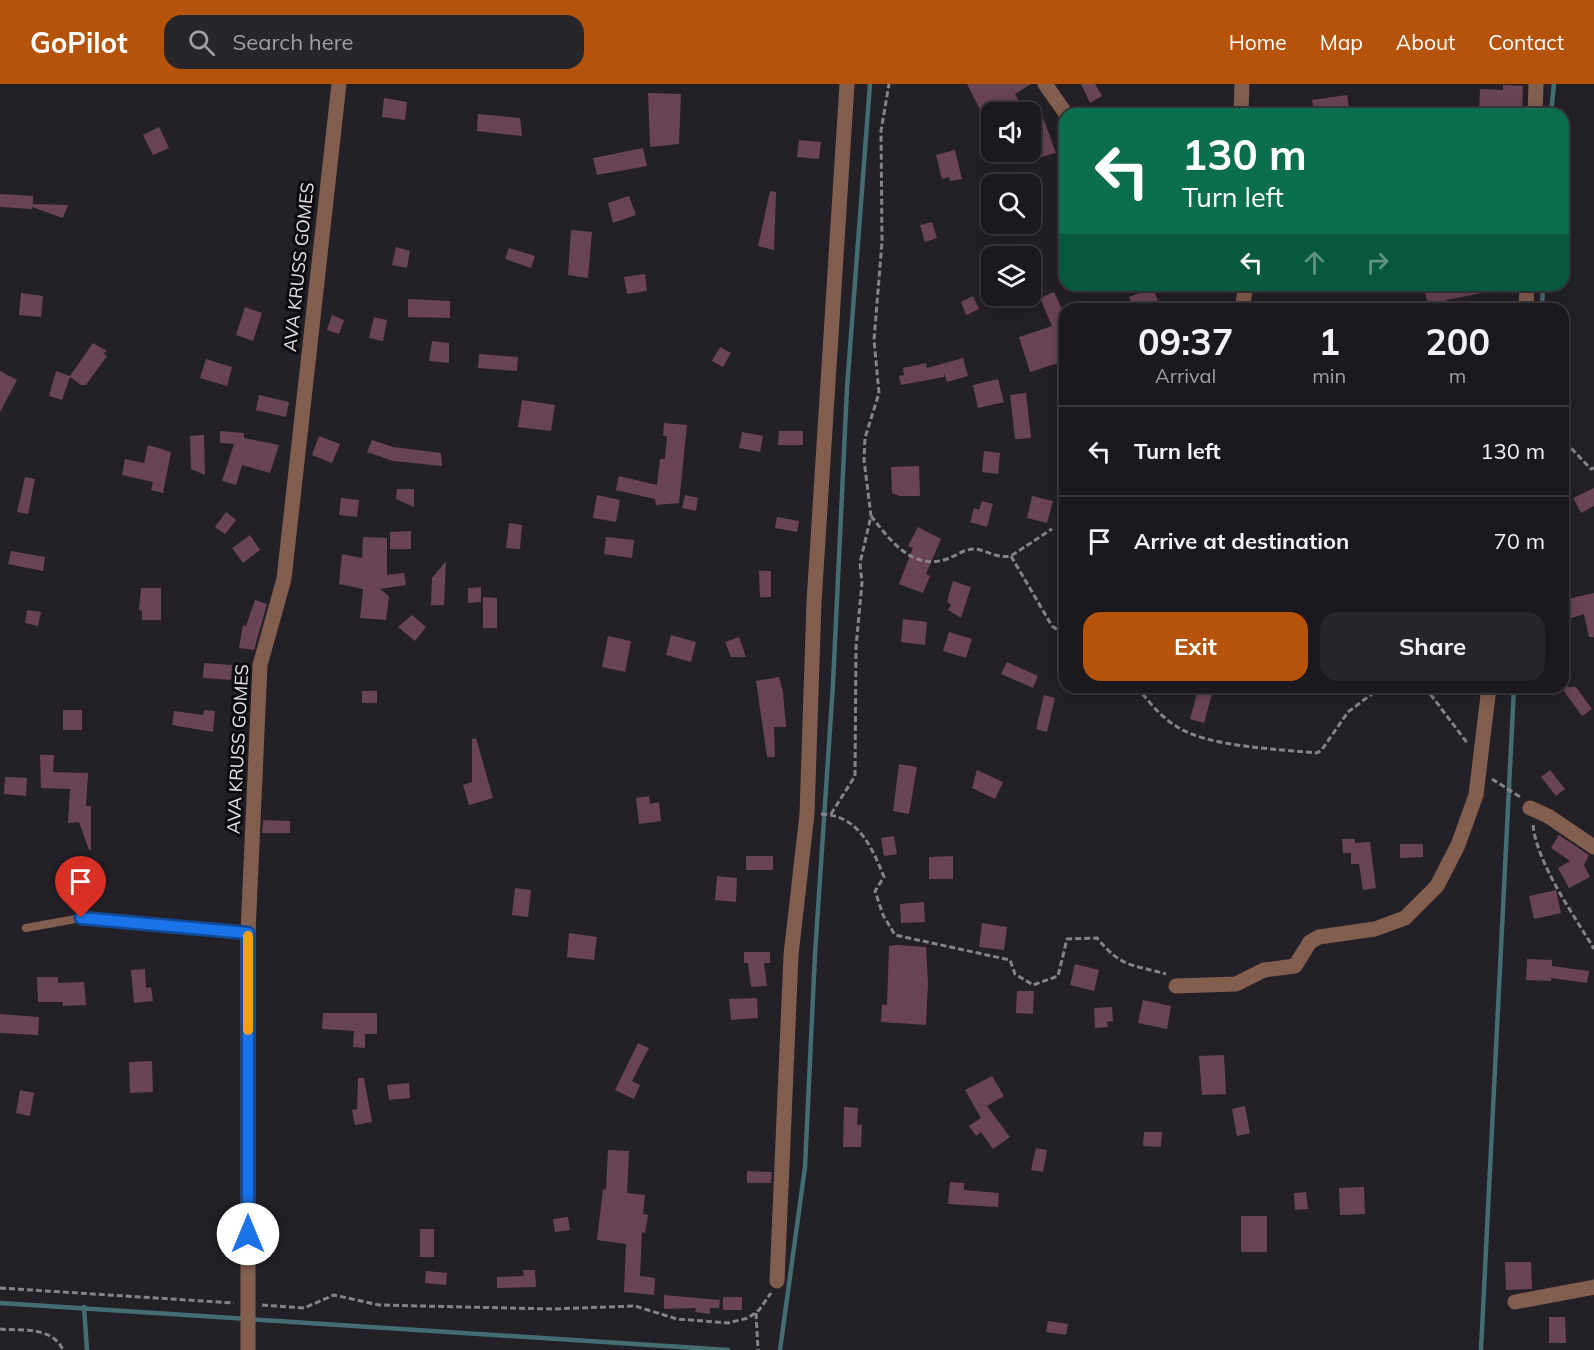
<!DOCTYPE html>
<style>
body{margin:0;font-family:Mulish,sans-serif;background:#28252b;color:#f1f3f6;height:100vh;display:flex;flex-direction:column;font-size:22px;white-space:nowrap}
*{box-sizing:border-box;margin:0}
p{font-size:20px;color:#a0a0a4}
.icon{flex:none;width:33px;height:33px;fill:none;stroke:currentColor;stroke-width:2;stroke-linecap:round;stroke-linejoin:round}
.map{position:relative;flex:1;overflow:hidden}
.side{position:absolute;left:1059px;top:219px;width:510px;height:390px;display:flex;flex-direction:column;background:#1b181e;border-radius:18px;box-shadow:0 3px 15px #0003,0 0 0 2px #39373c}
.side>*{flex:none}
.banner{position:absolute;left:1059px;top:24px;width:510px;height:183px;border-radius:18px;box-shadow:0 3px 15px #0003,0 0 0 2px #39373c;background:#0b6e4f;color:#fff;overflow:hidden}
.buttons{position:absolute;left:981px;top:18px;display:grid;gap:12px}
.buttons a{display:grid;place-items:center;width:60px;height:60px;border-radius:12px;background:#1b181e;box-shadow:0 3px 15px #0003,0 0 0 2px #39373c;font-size:30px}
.pin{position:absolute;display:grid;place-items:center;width:51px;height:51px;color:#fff;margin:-62px -26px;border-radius:50% 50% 50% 0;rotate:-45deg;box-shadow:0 0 6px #0007}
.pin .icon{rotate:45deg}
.me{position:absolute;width:66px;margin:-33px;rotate:0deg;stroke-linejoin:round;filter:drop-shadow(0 0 4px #0008)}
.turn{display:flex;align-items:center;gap:21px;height:126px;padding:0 24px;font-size:27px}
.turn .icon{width:78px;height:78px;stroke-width:2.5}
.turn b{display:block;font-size:42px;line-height:51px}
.lanes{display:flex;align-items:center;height:57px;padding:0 24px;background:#0003;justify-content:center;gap:30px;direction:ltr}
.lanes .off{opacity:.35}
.eta{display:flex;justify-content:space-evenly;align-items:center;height:102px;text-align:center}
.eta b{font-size:36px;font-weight:700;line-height:42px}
.primary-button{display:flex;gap:12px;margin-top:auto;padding:12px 24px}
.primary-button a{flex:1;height:69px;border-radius:18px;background:#b45309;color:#fff;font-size:24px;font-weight:700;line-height:69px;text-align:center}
.primary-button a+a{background:#28252b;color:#f1f3f6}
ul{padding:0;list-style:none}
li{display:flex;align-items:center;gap:18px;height:90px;padding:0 24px;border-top:2px solid #39373c}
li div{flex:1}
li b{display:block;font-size:22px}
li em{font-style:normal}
header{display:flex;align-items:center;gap:36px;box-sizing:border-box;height:84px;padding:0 30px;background:#b45309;color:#fff}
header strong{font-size:28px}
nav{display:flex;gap:33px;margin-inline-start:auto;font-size:21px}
.search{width:420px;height:54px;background:#28252b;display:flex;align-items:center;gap:15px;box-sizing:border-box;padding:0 21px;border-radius:18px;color:#a0a0a4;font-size:22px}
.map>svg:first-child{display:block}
</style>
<header>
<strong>GoPilot</strong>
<div class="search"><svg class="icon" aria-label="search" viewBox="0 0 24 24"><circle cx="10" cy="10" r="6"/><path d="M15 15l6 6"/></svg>Search here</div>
<nav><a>Home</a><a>Map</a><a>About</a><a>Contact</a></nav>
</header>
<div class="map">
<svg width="1594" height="1266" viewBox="0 0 1594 1266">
<rect width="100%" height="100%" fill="#242028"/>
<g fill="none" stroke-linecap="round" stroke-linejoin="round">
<path stroke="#456e72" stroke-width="4.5" d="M1551 30 1554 0
M1542 225 1543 201
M0 1219 728 1266
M84 1223 87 1266
M780 1266 805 1083 815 870 833 600 847 304 870 0
M1481 1266 1514 603"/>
</g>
<path fill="#694454" d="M967 0H1031L1015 10 1025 28H992V49Z
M1081 0H1095L1102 12 1090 19Z
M1503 1 1523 2 1522 30H1479L1480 5 1503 6Z
M648 9 681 10 679 60 650 63Z
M1347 11 1350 30H1315L1312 16Z
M384 14 407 18 405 36 382 33Z
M1041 28 1056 69 1041 73 1030 44V32Z
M478 30 520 34 522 52 477 47Z
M159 43 169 64 153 71 143 51Z
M799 56 821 58 819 75 797 73Z
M643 64 647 82 597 91 593 74Z
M955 66 962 95 950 97 949 93 942 95 936 71Z
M770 107 776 108 774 166 758 162Z
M0 110 33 112V120L68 121 63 134 32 123V125L0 123Z
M629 112 636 131 613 139 608 119Z
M932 138 937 154 925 158 920 141Z
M571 146 592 148 588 194 568 191Z
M396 163 410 167 407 184 392 181Z
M509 164 535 172 531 184 505 175Z
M645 190 647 207 627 210 624 193Z
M1423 201H1492L1493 207 1446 216 1448 225H1429Z
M1153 204 1161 225H1134L1129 213Z
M1054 208 1065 232V277L1030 288 1019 253 1052 242 1040 214Z
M21 209 43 212 41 233 19 231Z
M973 212 979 225 966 231 961 218Z
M408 215 450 217V234L408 233Z
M245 223 262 229 253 257 236 251Z
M332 231 344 236 339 250 327 246Z
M374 233 387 236 383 257 369 254Z
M432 257 449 259V279L429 277Z
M93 259 107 267 103 269 107 272 86 301H81L70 293 62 316 49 312 56 287 70 292Z
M720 263 731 269 723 283 712 277Z
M479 270 518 273 517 287 478 284Z
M963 274 968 292 947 298 944 289V293L901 301 899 292 904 291 903 284 926 279 927 284Z
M206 275 232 283 227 302 200 294Z
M0 287 17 296 0 328Z
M998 295 1004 318 978 324 973 301Z
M1026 309 1031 354 1015 355 1010 311Z
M259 311 289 318 286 333 256 326Z
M522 316 555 321 551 347 518 343Z
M664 339 687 341 679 419 656 421 655 415 616 406 619 392 657 401 660 375H665L667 352H663Z
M220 347 244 349V354L279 361 270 389 242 381 236 401 222 397 234 360 220 359Z
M779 347H803V361H778Z
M742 348 763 352 760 368 739 364Z
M204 351 205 391 191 385 190 352Z
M319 352 340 360 332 379 312 371Z
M372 356 393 363 441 369 442 382 393 377 367 368Z
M148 361 171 368 163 409 151 406 153 398 122 391 125 375 144 379Z
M984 367 1000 369 998 390 982 388Z
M919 382 920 412H900L892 409 891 383Z
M25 393 35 395 28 430 17 428Z
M1594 404V422L1581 429 1573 414Z
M397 405H414V423L396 415Z
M597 411 620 416 616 438 593 434Z
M685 411 698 414 696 427 682 424Z
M1032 412 1053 417 1047 439 1027 434Z
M341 414 359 416 357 433 339 431Z
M982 417 993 420 987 443 970 438 974 424 979 426Z
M226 428 236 436 225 450 215 443Z
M777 433 799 437 797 448 775 444Z
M509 439 522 441 520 465 506 464Z
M918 443 941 455 926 490 930 492 923 509 899 500 913 464 908 462Z
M411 447V465H390V448Z
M250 451 260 466 243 479 232 464Z
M363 453 387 454V491L404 489 406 501 380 505 389 512 386 536 360 534 363 505 339 500 342 470 362 474Z
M606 453 634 456 632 474 604 470Z
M11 467 45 473 43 487 8 480Z
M446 477 444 521H431L432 494Z
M759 487H771V513H760Z
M953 497 971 503 961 534 948 526 951 521 947 517Z
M481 503V518L468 519V504Z
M141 504H161V536H142V527L139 526Z
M1594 509V553H1589L1584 530 1563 537V516Z
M483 513 497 514V544H483Z
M255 516 267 520 254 566 239 564 243 541 246 542Z
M27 526 41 528 38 542 25 539Z
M412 531 426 543 415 557 398 543Z
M903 535 927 538 925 561 901 558Z
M949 548 972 555 966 574 943 567Z
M671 551 696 558 691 578 666 571Z
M608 552 631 557 625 588 602 583Z
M739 553 746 573H731L725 558Z
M1007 578 1038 592 1033 604 1001 590Z
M204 579 232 581 231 596 203 594Z
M779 593 783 608 786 643H774L775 673H767L756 597Z
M1199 603H1214L1204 639 1190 635Z
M1561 603H1576L1592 625 1582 632Z
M362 607H377V619H362Z
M1044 611 1055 614 1047 648 1036 645Z
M63 626H82V646H63Z
M204 626 215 627 213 648 172 641 174 627 203 631Z
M476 654 493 714 469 721 463 701 472 698V655Z
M40 671H54L53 688 88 689 86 722H91V766H89L79 738 68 739 70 705 41 704Z
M899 680 917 683 909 730 893 727Z
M977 686 1003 698 995 715 972 704Z
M1550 686 1565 705 1556 712 1541 693Z
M5 693 27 694 26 712 4 710Z
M649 712 650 720 659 718 661 737 639 740 636 714Z
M263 736 290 737V749H262Z
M1559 751 1589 771 1584 781 1590 793 1569 804 1558 784 1570 777 1551 764Z
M894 752 897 770 884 772 881 754Z
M1342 755H1355V759L1370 758 1376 804 1363 806 1359 780H1351V769H1343Z
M1400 760H1423V773L1400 774Z
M746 772H773V786H746Z
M953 772V795H929V773Z
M717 792 737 794 736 818 715 816Z
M515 804 531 806 528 833 512 831Z
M1556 806 1561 829 1534 835 1529 812Z
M924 818 925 838 901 839 900 820Z
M982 839 1007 843 1004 866 979 863Z
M569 849 597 853 594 876 567 873Z
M896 861 926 863 928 899 926 941 881 938 882 921H887L889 862Z
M744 868H770V879H764L767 902 751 903 748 879H744Z
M1527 875 1552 876V882L1589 887 1587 899 1551 894V897L1526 896Z
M1075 880 1099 886 1094 907 1070 901Z
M145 885 146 904 151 903 153 917 134 919 131 886Z
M37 893H58V899L84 898 86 921 63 922V918H38Z
M1017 907H1034L1033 930 1016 929Z
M757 914 758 934 731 936 729 915Z
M1143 916 1171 922 1167 945 1138 939Z
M1112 923 1113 937 1107 938 1108 943 1095 944 1094 924Z
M323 929H377V950H365V964L353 963 354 947 322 945Z
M0 930 39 933 38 951 0 949Z
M638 959 649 964 632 997 640 1001 634 1015 615 1006Z
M1224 971 1226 1010 1202 1011 1199 972Z
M152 977 153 1008 130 1009 129 978Z
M992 992 1004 1012 987 1022 1010 1053 993 1065 981 1048 976 1052 969 1042 981 1034 965 1006Z
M358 994H364L372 1038 355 1041 352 1026 357 1025Z
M409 999 410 1014 389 1016 387 1001Z
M20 1006 34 1009 30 1032 16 1029Z
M1245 1022 1250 1049 1237 1052 1232 1025Z
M844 1023 858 1024 857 1041H862L861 1063H843Z
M1144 1048H1162L1161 1063 1143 1062Z
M1036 1064 1047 1066 1043 1088 1031 1086Z
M608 1066 629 1067 627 1109 645 1111 643 1130 648 1131 645 1149 642 1148 640 1192 655 1194 654 1211 624 1208 626 1160 597 1156 603 1105 606 1106Z
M747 1087 772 1088 771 1099H747Z
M950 1098 964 1099V1106L999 1109 998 1123 948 1120Z
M1364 1103 1365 1130 1340 1131 1339 1104Z
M1306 1108 1308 1125 1295 1126 1294 1109Z
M1241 1132H1267V1168H1241Z
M568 1133 570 1146 555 1148 553 1135Z
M420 1145H434V1173H420Z
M1505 1178H1531L1532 1205 1506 1206Z
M523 1186H535L536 1203 497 1204V1193L524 1192Z
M426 1187 447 1189 446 1201 425 1199Z
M664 1211 720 1216 719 1224H710V1230L695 1228 696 1224 664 1225Z
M723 1213H742V1226H723Z
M1549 1233H1565L1566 1259H1549Z
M1048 1237 1068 1240 1066 1251 1046 1248Z"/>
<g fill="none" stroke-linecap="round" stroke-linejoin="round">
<path stroke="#86838a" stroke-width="3" stroke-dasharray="6 3" stroke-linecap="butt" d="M1563 364 1570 363 1591 385 1594 384
M871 432C890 456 912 487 947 475 956 472 964 465 974 465 987 466 997 475 1011 472L1052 445
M1011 472 1052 542 1065 551
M1137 603C1148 617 1161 633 1176 642 1206 663 1279 665 1316 669L1321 667 1348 628 1381 603
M1425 603 1468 660
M1492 695 1522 714
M821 730C858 731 872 763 884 793L875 807 883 831 895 851 1010 876 1015 890 1033 901 1058 892 1067 855 1097 854C1122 884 1131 880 1166 890
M831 730 855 692 856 563 862 499 860 479 871 432 864 376 865 354 879 309 874 256 882 158 881 47 889 0
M1533 741C1537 780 1574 831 1594 865
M0 1204 234 1219
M262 1221 304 1224 334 1211 379 1221 552 1225 635 1222 677 1235 728 1239 748 1234 759 1226 771 1209
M756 1229 758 1266
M0 1245C22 1247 52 1242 63 1266"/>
<path stroke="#815e4e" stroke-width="8" d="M26 844 81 834 248 849"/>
<path stroke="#815e4e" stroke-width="15" d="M1045 0 1066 30
M1241 30 1242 0
M1535 30 1536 0
M1242 225 1246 201
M1526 225 1527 201
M1530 724 1548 732 1594 763
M1176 902 1236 900 1264 886 1295 882 1310 858 1319 853 1375 845 1405 834 1437 802 1458 761 1476 711 1489 603
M777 1197 791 871 807 730 814 518 847 0
M1515 1218 1594 1203"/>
<path stroke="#815e4e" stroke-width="15" d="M248 1266V849L260 581 284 495 339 0"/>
</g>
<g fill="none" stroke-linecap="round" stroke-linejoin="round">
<g stroke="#114b97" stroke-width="15">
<path id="route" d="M81 834 248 849V1150"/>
</g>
<use href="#route" stroke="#1a73e8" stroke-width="10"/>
<path stroke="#f59e0b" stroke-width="10" d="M248 852V946"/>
</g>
<g text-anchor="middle" stroke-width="6" stroke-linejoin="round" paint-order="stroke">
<g font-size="18" fill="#e6e4e9" stroke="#0c0b0e">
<text transform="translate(299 183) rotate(-84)" y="6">AVA KRUSS GOMES</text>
<text transform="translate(238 665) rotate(-87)" y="6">AVA KRUSS GOMES</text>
</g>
</g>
</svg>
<div class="buttons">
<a><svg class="icon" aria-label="sound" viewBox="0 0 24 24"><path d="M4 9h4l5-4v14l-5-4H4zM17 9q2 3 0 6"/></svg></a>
<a><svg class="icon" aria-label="search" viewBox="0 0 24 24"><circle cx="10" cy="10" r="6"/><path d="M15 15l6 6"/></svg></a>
<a><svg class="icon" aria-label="layers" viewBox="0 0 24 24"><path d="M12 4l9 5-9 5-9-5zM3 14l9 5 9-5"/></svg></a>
</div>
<div class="pin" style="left:81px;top:834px;background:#d93025"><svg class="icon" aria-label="arrive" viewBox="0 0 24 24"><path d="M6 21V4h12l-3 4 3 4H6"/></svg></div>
<svg class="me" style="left:248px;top:1150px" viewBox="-20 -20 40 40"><circle r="19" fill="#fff"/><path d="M0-13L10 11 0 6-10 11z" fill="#1a73e8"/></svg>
<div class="banner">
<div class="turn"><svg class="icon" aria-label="left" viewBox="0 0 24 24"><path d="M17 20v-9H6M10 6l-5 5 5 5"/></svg><div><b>130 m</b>Turn left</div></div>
<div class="lanes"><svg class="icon" aria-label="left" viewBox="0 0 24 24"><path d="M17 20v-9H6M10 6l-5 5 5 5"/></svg><svg class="icon off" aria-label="ahead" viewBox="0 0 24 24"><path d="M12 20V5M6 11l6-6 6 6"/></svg><svg class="icon off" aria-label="right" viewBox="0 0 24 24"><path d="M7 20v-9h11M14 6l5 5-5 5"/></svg></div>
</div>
<section class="side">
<div class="eta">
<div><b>09:37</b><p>Arrival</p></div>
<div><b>1</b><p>min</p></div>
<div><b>200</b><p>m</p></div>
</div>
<ul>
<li><svg class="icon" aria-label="left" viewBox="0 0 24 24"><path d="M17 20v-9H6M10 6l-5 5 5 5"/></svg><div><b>Turn left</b></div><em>130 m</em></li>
<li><svg class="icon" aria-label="arrive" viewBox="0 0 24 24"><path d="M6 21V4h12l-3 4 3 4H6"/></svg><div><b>Arrive at destination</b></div><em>70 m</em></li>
</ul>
<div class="primary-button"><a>Exit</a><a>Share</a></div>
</section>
</div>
